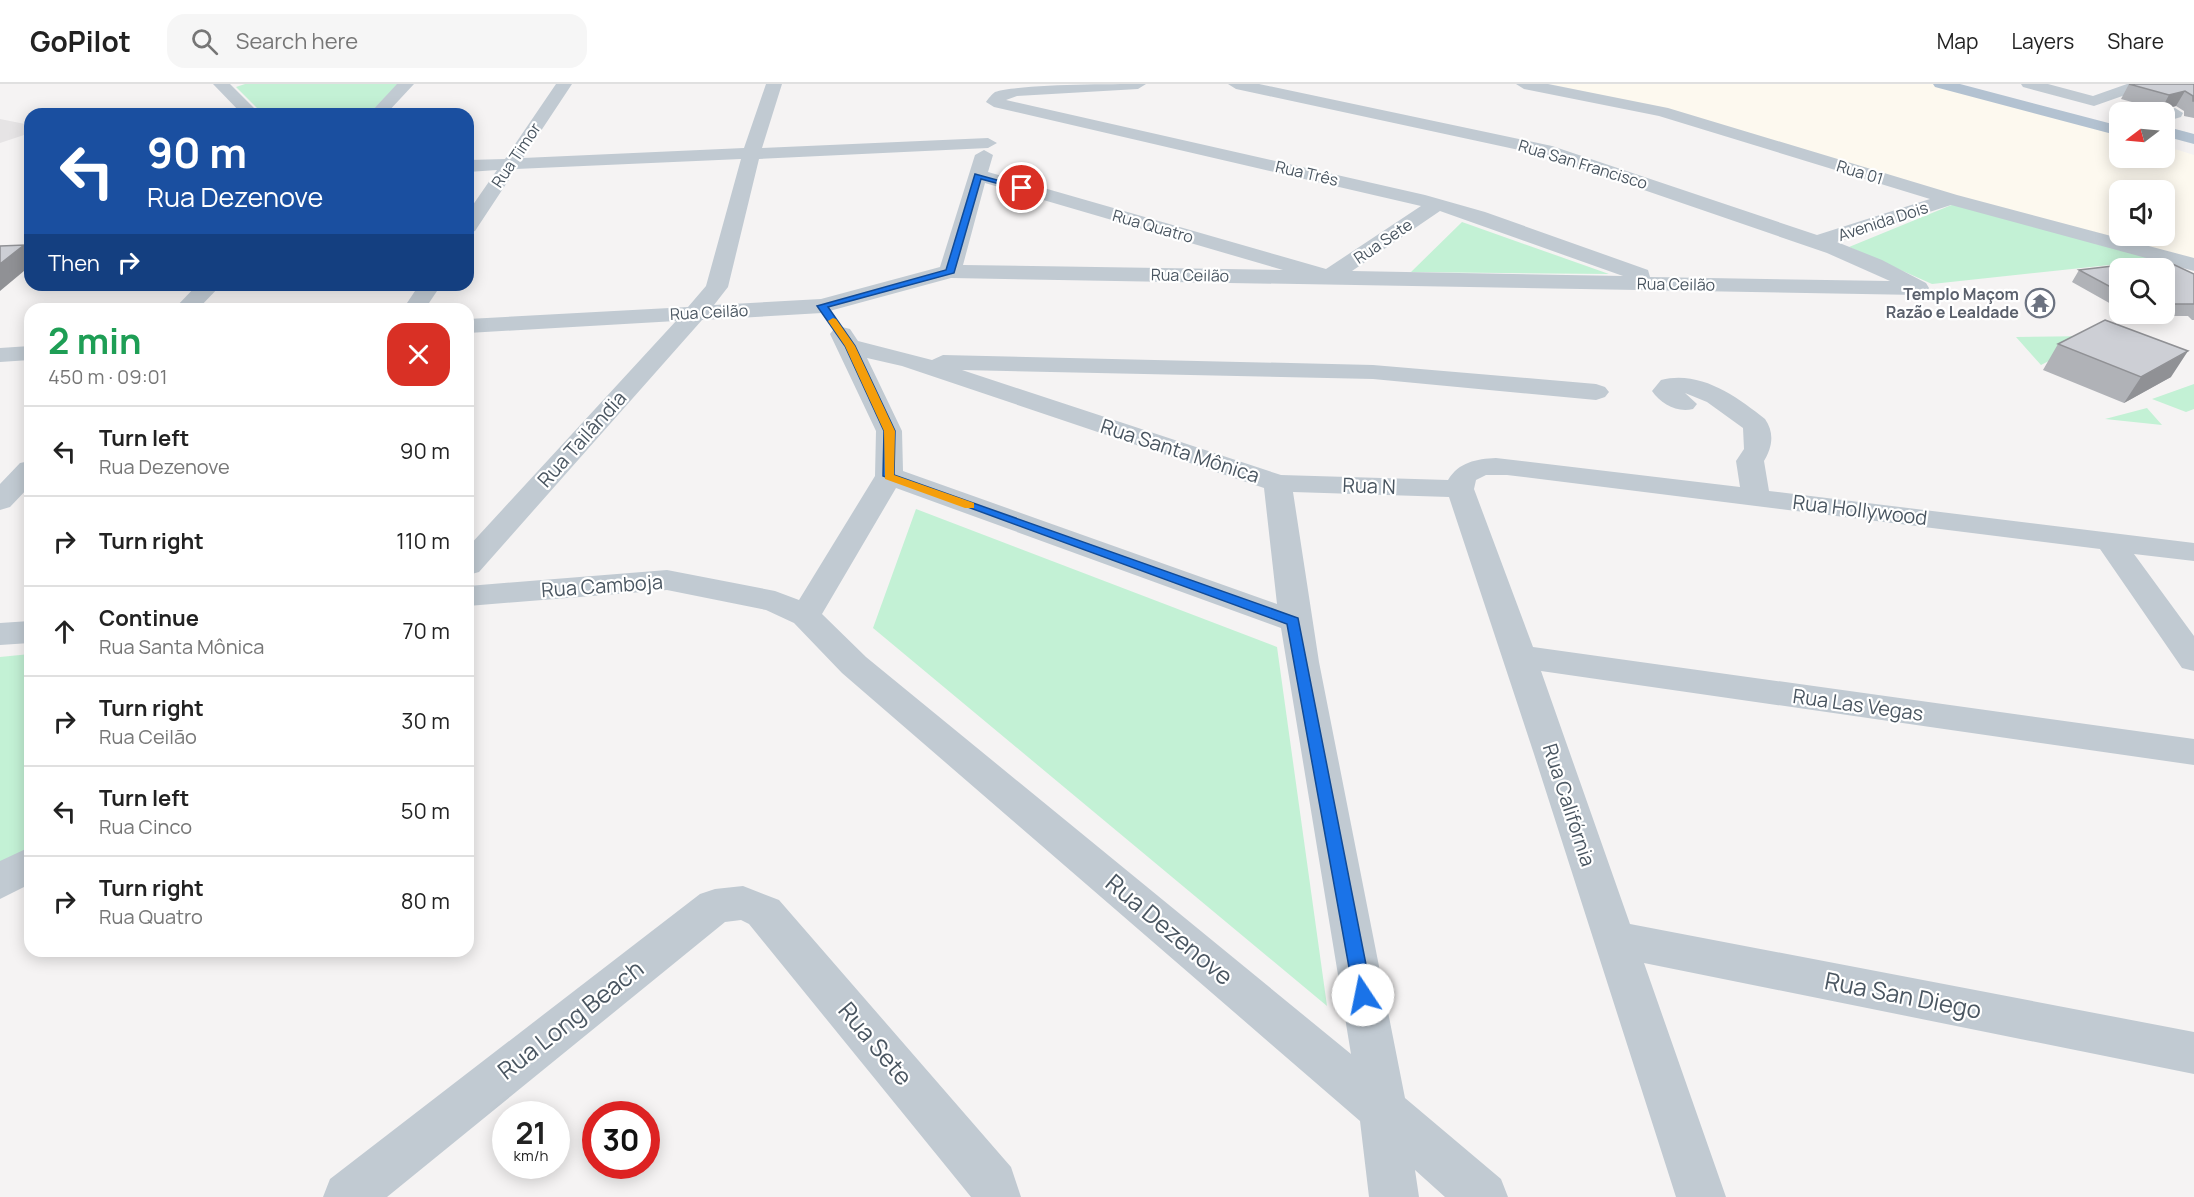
<!DOCTYPE html>
<meta charset="utf-8">
<style>
body{margin:0;font-family:Manrope,sans-serif;background:#f6f6f6;color:#222;height:100vh;display:flex;flex-direction:column;font-size:22px;white-space:nowrap}
*{box-sizing:border-box;margin:0}
p{font-size:20px;color:#767676}
.icon{flex:none;width:33px;height:33px;fill:none;stroke:currentColor;stroke-width:2;stroke-linecap:round;stroke-linejoin:round}
.map{position:relative;flex:1;overflow:hidden}
.sheet{position:absolute;left:24px;top:219px;width:450px;height:654px;display:flex;flex-direction:column;background:#fff;border-radius:18px;box-shadow:0 3px 15px #0003}
.sheet>*{flex:none}
.top-card{position:absolute;left:24px;top:24px;width:450px;height:183px;border-radius:18px;box-shadow:0 3px 15px #0003;background:#1a4fa0;color:#fff;overflow:hidden}
.needle{width:39px;rotate:254deg}
.tools{position:absolute;left:2109px;top:18px;display:grid;gap:12px}
.tools a{display:grid;place-items:center;width:66px;height:66px;border-radius:12px;background:#fff;box-shadow:0 3px 15px #0003;font-size:30px}
.speed{position:absolute;left:492px;top:1017px;display:flex;gap:12px;font-size:30px;font-weight:700;text-align:center}
.speed>*{display:grid;place-content:center;width:78px;height:78px;border-radius:50%;background:#fff;box-shadow:0 3px 15px #0003;line-height:1}
.speed small{font-size:15px;font-weight:400}
.speed .limit{border:9px solid #d22;background:#fff;color:#111}
.pin{position:absolute;display:grid;place-items:center;width:51px;height:51px;color:#fff;margin:-26px;border:3px solid #fff;border-radius:50%;box-shadow:0 2px 6px #0007}
.me{position:absolute;width:66px;margin:-33px;rotate:349deg;stroke-linejoin:round;filter:drop-shadow(0 0 4px #0008)}
.turn{display:flex;align-items:center;gap:21px;height:126px;padding:0 24px;font-size:27px}
.turn .icon{width:78px;height:78px;stroke-width:2.5}
.turn b{display:block;font-size:42px;line-height:51px}
.then{display:flex;align-items:center;height:57px;padding:0 24px;background:#0003;gap:12px;font-size:22px}
.round{display:grid;place-items:center;flex:none;width:63px;height:63px;border-radius:18px;background:#f6f6f6}
.summary{display:flex;align-items:center;justify-content:space-between;height:102px;padding:0 24px}
h1{font-size:36px;font-weight:700;line-height:45px;color:#1e9e55}
ul{padding:0;list-style:none}
li{display:flex;align-items:center;gap:18px;height:90px;padding:0 24px;border-top:2px solid #e0e0e0}
li div{flex:1}
li b{display:block;font-size:22px}
li em{font-style:normal}
header{display:flex;align-items:center;gap:36px;box-sizing:border-box;height:84px;padding:0 30px;background:#fff;border-bottom:2px solid #e0e0e0}
header strong{font-size:28px}
nav{display:flex;gap:33px;margin-inline-start:auto;font-size:21px}
.search{width:420px;height:54px;background:#f6f6f6;display:flex;align-items:center;gap:15px;box-sizing:border-box;padding:0 21px;border-radius:18px;color:#767676;font-size:22px}
.map>svg:first-child{display:block}
</style>
<header>
<strong>GoPilot</strong>
<div class="search"><svg class="icon" aria-label="search" viewBox="0 0 24 24"><circle cx="10" cy="10" r="6"/><path d="M15 15l6 6"/></svg>Search here</div>
<nav><a>Map</a><a>Layers</a><a>Share</a></nav>
</header>
<div class="map">
<svg width="2194" height="1113" viewBox="0 0 2194 1113">
<rect width="100%" height="100%" fill="#f5f3f3"/>
<path fill="#fdf9ef" fill-rule="evenodd" d="M1550 0H1933L2119 50 2120 74H2164L2165 62 2194 71V178L1950 111 1678 28ZM2120 106H2164V152H2120Z"/>
<path fill="#e6e4e5" d="M0 35 30 41V49L0 59Z"/>
<path fill="#c3f1d5" d="M245 0H398L369 30H263L236 3Z
M1954 120 2166 175 1932 200 1849 163Z
M1462 138 1609 190 1411 188Z
M2098 252 2041 281 2016 253Z
M2194 300V325L2186 328 2152 315Z
M2147 324 2162 341 2105 335Z
M916 425 1277 563 1327 922 873 544Z
M30 570V763L0 782V573Z"/>
<g fill="none" stroke-linecap="round" stroke-linejoin="round">
<path fill="#c1cad2" fill-rule="evenodd" d="M213 0H230L260 30H242Z
M397 0H414L386 30H369Z
M556 0H572L523 74 744 64 766 0H782L762 64 988 54 997 59 988 64 759 75 728 203 714 221 821 215 940 183 975 71 984 66 993 71 988 88 1326 185 1421 122 994 23 986 18C988 15 992 10 995 8 1018 0 1115 0 1146 0L1138 5 1017 12 1006 16 1425 111 1485 128 1648 186 1650 193 1890 197 1827 169 1542 71 1236 5 1228 0H1259L1552 62 1817 151 1930 115 1659 32 1524 5 1516 0H1548L1668 24 1957 111 2194 174V187L1951 121 1837 158 1882 176 1926 199 1929 204 1926 209 1918 211 951 194 822 229 702 236 479 488 468 491V463L676 237 468 249V235L688 223 706 202 741 75 516 85 475 147 468 149V128L497 86 468 88V76L505 75ZM985 99 1283 186 963 181ZM1440 127 1623 192 1352 187Z
M2021 0H2048L2093 12 2127 0H2150L2148 3 2094 22 2023 3Z
M2175 24 2183 29 2181 33 2164 38V28H2161Z
M197 201H221L198 225H174Z
M419 201H441L425 225H403Z
M842 243 850 245 858 257 932 276 943 271 1373 281 1596 300 1605 303 1609 308 1605 313 1596 316 1373 295 962 286 1281 391 1448 396C1459 378 1476 375 1496 374L1740 403 1736 377 1744 365 1743 344 1707 318 1685 309 1697 320 1693 325C1677 329 1661 320 1652 307L1661 296C1700 286 1736 312 1765 335 1775 349 1772 364 1764 377L1769 407 2194 459V477L2134 470 2194 552V587L2182 584 2100 465 1507 391H1486L1476 396 1474 405 1533 563 2194 655V681L1541 587 1630 840 2194 948V990L1644 879 1726 1113H1676L1534 670 1449 413 1293 408 1319 578 1405 1014 1501 1095 1508 1113H1445L1415 1086 1419 1113H1369L1360 1037 842 589 794 539 766 526 667 506 468 522V502L667 486 775 507 799 516 875 392 876 347 830 250 834 245ZM867 274 902 282 1264 404 1277 520 903 387 902 347ZM896 404 1281 544 1351 970 866 573 822 530Z
M30 262V276L0 278V264Z
M30 377V402L10 423 0 426V400L20 379Z
M30 537V559L0 561V539Z
M30 763V800L0 815V777Z
M743 802 779 816 1011 1083 1021 1113H971L749 840 741 836 725 838 387 1113H323L330 1095 700 810 715 805Z"/>
<path fill="#b3c2d1" fill-rule="evenodd" d="M1933 0H1960L2120 42V52L1935 3Z
M2164 42 2194 50V60L2164 52Z"/>
</g>
<path fill="#b0b2b7" d="M2129 0H2194V34L2184 32V27L2176 22 2161 26 2121 15Z
M2164 176 2194 190V236H2192L2188 232H2152L2148 230H2164V184H2120V225L2072 198 2079 186Z
M2058 260 2171 293 2124 319 2043 286Z"/>
<path fill="#909195" d="M2185 7 2176 22 2161 26 2169 11Z
M24 161 30 171V182L0 207V180Z
M2188 267 2171 293 2124 319 2141 293Z"/>
<path fill="#cdcfd5" stroke="#909195" stroke-width="1.5" d="M2129 0H2194V17H2193V12L2185 7 2169 11Z
M24 161 0 180V162Z
M2164 176 2194 190V220H2164V184H2120V208L2079 186Z
M2105 236 2188 267 2141 293 2058 260Z"/>
<path fill="#1a73e8" stroke="#114b97" stroke-width="1.5" d="M975 90 1026 104 1022 106 981 95 954 189 828 223 855 262 895 347 894 391 1298 534 1372 911 1370 917 1363 919 1357 917 1354 911 1287 540 883 392 884 347 845 262 817 222 946 186Z"/>
<path fill="#f59e0b" d="M833 234 836 235 855 262 895 347 894 391 974 419V424H965L885 395 884 347 845 262 828 237Z"/>
<defs>
<g id="temple-ring" transform="scale(1.5)"><circle r="9.5" fill="#fff" stroke="#6b7280" stroke-width="1.5"/><path d="M0-6L5-2H3V0L6.5 2.5H4V6H1.5V3h-3V6H-4V2.5H-6.5L-3 0V-2H-5Z" fill="#6b7280"/></g>
</defs>
<g fill-rule="evenodd">
<use href="#temple-ring" x="2040" y="219"/>
</g>
<g text-anchor="middle" stroke-width="4.5" stroke-linejoin="round" paint-order="stroke">
<g font-size="16" fill="#4a5661" stroke="#fff">
<text transform="translate(516 71) rotate(-56)" y="6">Rua Timor</text>
<text transform="translate(1583 80) rotate(17)" y="6">Rua San Francisco</text>
<text transform="translate(1860 88) rotate(17)" y="6">Rua 01</text>
<text transform="translate(1307 89) rotate(13)" y="6">Rua Três</text>
<text transform="translate(1883 137) rotate(-18)" y="6">Avenida Dois</text>
<text transform="translate(1153 142) rotate(16)" y="6">Rua Quatro</text>
<text transform="translate(1383 157) rotate(-34)" y="6">Rua Sete</text>
<text transform="translate(1190 191) rotate(1)" y="6">Rua Ceilão</text>
<text transform="translate(1676 200) rotate(1)" y="6">Rua Ceilão</text>
<text transform="translate(709 228) rotate(-3)" y="6">Rua Ceilão</text>
</g>
<g font-size="16" font-weight="bold" fill="#5b616d" stroke="#fff" text-anchor="end">
<text x="2019" y="216">Templo Maçom<tspan x="2019" dy="18">Razão e Lealdade</tspan></text>
</g>
<g font-size="20" fill="#4a5661" stroke="#fff">
<text transform="translate(582 355) rotate(-48)" y="7">Rua Tailândia</text>
<text transform="translate(1180 367) rotate(18)" y="7">Rua Santa Mônica</text>
<text transform="translate(1369 402) rotate(2)" y="7">Rua N</text>
<text transform="translate(1860 426) rotate(7)" y="7">Rua Hollywood</text>
<text transform="translate(602 502) rotate(-4)" y="7">Rua Camboja</text>
<text transform="translate(1858 621) rotate(8)" y="7">Rua Las Vegas</text>
<text transform="translate(1569 721) rotate(72)" y="7">Rua Califórnia</text>
</g>
<g font-size="24" fill="#4a5661" stroke="#fff">
<text transform="translate(1169 846) rotate(40)" y="8">Rua Dezenove</text>
<text transform="translate(1903 912) rotate(11)" y="8">Rua San Diego</text>
<text transform="translate(571 936) rotate(-38)" y="8">Rua Long Beach</text>
<text transform="translate(875 960) rotate(50)" y="8">Rua Sete</text>
</g>
</g>
</svg>
<div class="tools">
<a><svg class="needle" viewBox="-14 -14 28 28"><path d="M0-13l5 13h-10z" fill="#e53935"/><path d="M0 13l5-13h-10z" fill="#767676"/></svg></a>
<a><svg class="icon" aria-label="sound" viewBox="0 0 24 24"><path d="M4 9h4l5-4v14l-5-4H4zM17 9q2 3 0 6"/></svg></a>
<a><svg class="icon" aria-label="search" viewBox="0 0 24 24"><circle cx="10" cy="10" r="6"/><path d="M15 15l6 6"/></svg></a>
</div>
<div class="speed"><div>21<small>km/h</small></div><div class="limit">30</div></div>
<div class="pin" style="left:1022px;top:104px;background:#d93025"><svg class="icon" aria-label="arrive" viewBox="0 0 24 24"><path d="M6 21V4h12l-3 4 3 4H6"/></svg></div>
<svg class="me" style="left:1363px;top:911px" viewBox="-20 -20 40 40"><circle r="19" fill="#fff"/><path d="M0-13L10 11 0 6-10 11z" fill="#1a73e8"/></svg>
<div class="top-card">
<div class="turn"><svg class="icon" aria-label="left" viewBox="0 0 24 24"><path d="M17 20v-9H6M10 6l-5 5 5 5"/></svg><div><b>90 m</b>Rua Dezenove</div></div>
<div class="then">Then<svg class="icon" aria-label="right" viewBox="0 0 24 24"><path d="M7 20v-9h11M14 6l5 5-5 5"/></svg></div>
</div>
<section class="sheet">
<div class="summary"><div><h1>2 min</h1><p>450 m · 09:01</p></div><a class="round" style="background:#d93025;color:#fff"><svg class="icon" aria-label="close" viewBox="0 0 24 24"><path d="M6 6l12 12M18 6L6 18"/></svg></a></div>
<ul>
<li><svg class="icon" aria-label="left" viewBox="0 0 24 24"><path d="M17 20v-9H6M10 6l-5 5 5 5"/></svg><div><b>Turn left</b><p>Rua Dezenove</p></div><em>90 m</em></li>
<li><svg class="icon" aria-label="right" viewBox="0 0 24 24"><path d="M7 20v-9h11M14 6l5 5-5 5"/></svg><div><b>Turn right</b></div><em>110 m</em></li>
<li><svg class="icon" aria-label="ahead" viewBox="0 0 24 24"><path d="M12 20V5M6 11l6-6 6 6"/></svg><div><b>Continue</b><p>Rua Santa Mônica</p></div><em>70 m</em></li>
<li><svg class="icon" aria-label="right" viewBox="0 0 24 24"><path d="M7 20v-9h11M14 6l5 5-5 5"/></svg><div><b>Turn right</b><p>Rua Ceilão</p></div><em>30 m</em></li>
<li><svg class="icon" aria-label="left" viewBox="0 0 24 24"><path d="M17 20v-9H6M10 6l-5 5 5 5"/></svg><div><b>Turn left</b><p>Rua Cinco</p></div><em>50 m</em></li>
<li><svg class="icon" aria-label="right" viewBox="0 0 24 24"><path d="M7 20v-9h11M14 6l5 5-5 5"/></svg><div><b>Turn right</b><p>Rua Quatro</p></div><em>80 m</em></li>
</ul>
</section>
</div>
